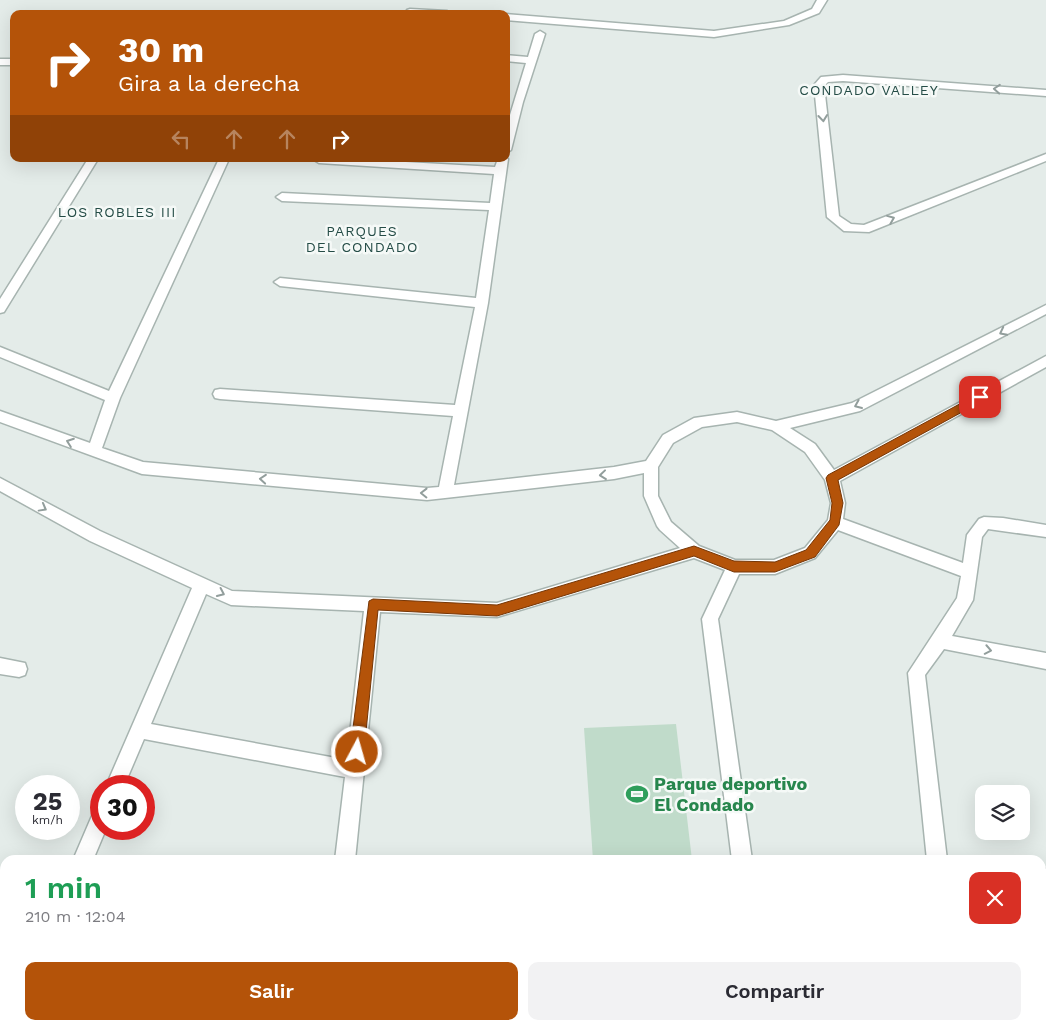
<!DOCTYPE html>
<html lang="es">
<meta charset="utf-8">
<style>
body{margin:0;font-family:"Work Sans",sans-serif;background:#f2f2f3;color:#2b2b33;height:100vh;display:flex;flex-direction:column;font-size:19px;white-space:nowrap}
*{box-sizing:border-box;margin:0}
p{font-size:16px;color:#7c7c81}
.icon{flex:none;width:28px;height:28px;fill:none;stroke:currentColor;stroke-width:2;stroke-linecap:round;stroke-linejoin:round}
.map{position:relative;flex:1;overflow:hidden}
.panel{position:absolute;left:0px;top:855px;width:1046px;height:175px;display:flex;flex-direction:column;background:#fff;border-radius:15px 15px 0 0;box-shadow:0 5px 20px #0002}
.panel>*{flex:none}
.top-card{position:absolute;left:10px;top:10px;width:500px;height:152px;border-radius:10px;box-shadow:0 5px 20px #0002;background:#b45309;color:#fff;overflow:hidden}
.buttons{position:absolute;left:975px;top:785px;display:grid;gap:10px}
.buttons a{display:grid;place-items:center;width:55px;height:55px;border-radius:10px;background:#fff;box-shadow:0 5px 20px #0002;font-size:25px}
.speed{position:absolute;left:15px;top:775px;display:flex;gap:10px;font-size:25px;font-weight:700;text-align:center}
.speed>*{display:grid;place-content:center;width:65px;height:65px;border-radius:50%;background:#fff;box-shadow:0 5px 20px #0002;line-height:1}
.speed small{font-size:12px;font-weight:400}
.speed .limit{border:8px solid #d22;background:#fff;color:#111}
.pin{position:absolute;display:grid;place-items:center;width:42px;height:42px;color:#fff;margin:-21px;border-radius:10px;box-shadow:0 2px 8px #0006}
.me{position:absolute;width:55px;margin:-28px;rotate:6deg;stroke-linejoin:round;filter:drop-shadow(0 0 4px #0008)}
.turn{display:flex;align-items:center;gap:18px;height:105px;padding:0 25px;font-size:22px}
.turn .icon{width:65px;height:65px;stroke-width:2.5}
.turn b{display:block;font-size:35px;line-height:42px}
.lanes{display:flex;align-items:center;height:48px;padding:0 25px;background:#0003;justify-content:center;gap:25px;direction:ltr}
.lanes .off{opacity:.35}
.round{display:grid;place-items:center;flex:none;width:52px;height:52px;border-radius:10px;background:#f2f2f3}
.overview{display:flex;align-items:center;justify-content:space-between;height:85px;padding:0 25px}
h1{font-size:30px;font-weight:600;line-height:38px;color:#1e9e55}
.primary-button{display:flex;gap:10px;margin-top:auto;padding:10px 25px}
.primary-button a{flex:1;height:58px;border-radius:10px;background:#b45309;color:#fff;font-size:20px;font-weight:600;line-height:58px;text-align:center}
.primary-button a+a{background:#f2f2f3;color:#2b2b33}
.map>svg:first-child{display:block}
</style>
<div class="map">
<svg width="1046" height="1030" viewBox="0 0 1046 1030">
<rect width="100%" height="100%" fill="#e4ece9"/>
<path fill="#c0dbca" d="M676 724 692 860H593L584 728Z
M600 1025H690L691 1030H600Z"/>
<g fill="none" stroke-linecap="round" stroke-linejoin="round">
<g stroke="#a7b4b0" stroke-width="3">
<path id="street" d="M817 0H827L819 13 789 25 714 37 506 20V14L714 31 784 21 812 9Z
M410 9 447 11 451 14H407V10Z
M540 31 545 34 523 102 511 150 506 153V128L526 63 506 61V55L528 57 535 34Z
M0 59H14V65H0Z
M843 75 1046 90V96L843 81 828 82 824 86 839 216 851 224 864 225 1046 154V161L869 232 844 231 827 217 814 85 821 77Z
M506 157 508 159 488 303 454 485 614 467 646 461 663 435 694 418 737 412 776 421 852 403 1046 305V314L860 411 790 428 815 444 834 470 1046 356V367L840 481 845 503 843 519 963 563 967 535 979 519 984 517 1003 518 1046 525V537L988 529 982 537 973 600 952 636 1046 653V669L944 649 925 675 947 860H927L908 673 957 598 961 576 838 530 815 558 775 574H739L718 619 752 860H732L702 619 725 570 694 558 497 617 380 612 355 860H335L345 777 144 739 124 786H106L192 588 90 541 0 491V478L100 531 232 591 497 603 680 548 660 530 657 526 644 496V473L614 479 427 500 142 474 0 422V411L90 443 105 400 0 357V347L109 391 219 159H229L120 398 102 448 143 462 427 488 439 487 453 416 220 399 215 398 213 394 215 390 220 389 455 405 475 307 280 286 274 282 280 278 476 298 489 210 282 201 276 197 282 193 490 203 494 174 319 163 314 160 352 159 495 167 498 159H506ZM737 422 772 430 805 452 825 480 831 503 828 520 805 548 774 560H735L699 546 671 522 658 496V467L673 443 702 427ZM206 594 231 605 364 611 347 760 151 724Z
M88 159H98L4 312 0 313V299Z
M0 658 25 663 27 669 25 675 19 677 0 674Z
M101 809V829H106L93 860H73L94 811Z
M1041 868 1046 869V889L1041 888Z
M5 1017V1025H22L20 1030H0Z
M317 1025H337L336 1030H316Z
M751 1025H771V1030H751Z
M968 1025H988L989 1030H969Z"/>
</g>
<use href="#street" fill="#fff" fill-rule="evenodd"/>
</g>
<defs><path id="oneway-chevron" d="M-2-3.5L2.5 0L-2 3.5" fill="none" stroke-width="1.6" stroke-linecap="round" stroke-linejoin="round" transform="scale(1.25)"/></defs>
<g stroke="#929e9c">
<use href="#oneway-chevron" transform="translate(997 89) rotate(-176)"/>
<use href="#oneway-chevron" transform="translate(823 118) rotate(84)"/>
<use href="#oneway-chevron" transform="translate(891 219) rotate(-22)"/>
<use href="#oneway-chevron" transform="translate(1003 332) rotate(153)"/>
<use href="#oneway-chevron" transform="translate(858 405) rotate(157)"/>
<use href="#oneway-chevron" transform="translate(70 442) rotate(-160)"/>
<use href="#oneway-chevron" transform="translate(603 475) rotate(174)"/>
<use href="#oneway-chevron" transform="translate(263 479) rotate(-175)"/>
<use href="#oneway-chevron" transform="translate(424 493) rotate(-179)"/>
<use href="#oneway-chevron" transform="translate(43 508) rotate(29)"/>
<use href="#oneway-chevron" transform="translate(221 593) rotate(25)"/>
<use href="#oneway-chevron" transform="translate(988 650) rotate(11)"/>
</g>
<path fill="#b45309" stroke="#753606" d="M980 393 985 397 984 400 838 480 843 503 839 525 815 557 775 572H734L694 556 497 616 378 610 364 752 362 756 357 758 352 756 350 752 369 601 373 599 497 605 694 546 734 561 775 562 806 550 830 520 832 503 826 478 828 475Z"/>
<defs>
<g id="stadium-bare" transform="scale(1.725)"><path d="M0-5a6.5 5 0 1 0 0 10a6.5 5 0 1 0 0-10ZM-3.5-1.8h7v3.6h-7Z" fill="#2e9e5b" stroke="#f5f9f7" stroke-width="2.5" paint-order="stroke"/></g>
</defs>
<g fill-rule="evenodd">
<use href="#stadium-bare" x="637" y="794"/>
</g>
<g text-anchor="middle" stroke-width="5" stroke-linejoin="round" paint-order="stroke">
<g font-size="14" letter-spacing="1" fill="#244c46" stroke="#f5f9f7">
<text x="869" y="95">CONDADO VALLEY</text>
<text x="117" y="217">LOS ROBLES III</text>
<text x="362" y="236">PARQUES<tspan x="362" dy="16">DEL CONDADO</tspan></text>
</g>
<g font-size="18" font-weight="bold" fill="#27864d" stroke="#f5f9f7" text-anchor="start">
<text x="654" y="790">Parque deportivo<tspan x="654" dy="21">El Condado</tspan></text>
</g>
</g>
</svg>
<div class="buttons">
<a><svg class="icon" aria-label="layers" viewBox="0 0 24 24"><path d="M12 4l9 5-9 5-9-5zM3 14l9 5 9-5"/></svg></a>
</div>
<div class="speed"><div>25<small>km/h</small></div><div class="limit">30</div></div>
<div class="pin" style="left:980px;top:397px;background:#d93025"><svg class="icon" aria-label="arrive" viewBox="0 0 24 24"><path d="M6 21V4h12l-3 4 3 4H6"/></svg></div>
<svg class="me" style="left:357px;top:752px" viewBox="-20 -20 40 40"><circle r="17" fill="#b45309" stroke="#fff" stroke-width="3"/><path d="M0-11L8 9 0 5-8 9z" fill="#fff"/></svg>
<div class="top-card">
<div class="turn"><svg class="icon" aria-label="right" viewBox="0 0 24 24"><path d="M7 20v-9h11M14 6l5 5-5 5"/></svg><div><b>30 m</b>Gira a la derecha</div></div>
<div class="lanes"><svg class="icon off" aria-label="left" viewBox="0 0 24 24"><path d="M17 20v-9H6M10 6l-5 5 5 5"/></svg><svg class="icon off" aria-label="ahead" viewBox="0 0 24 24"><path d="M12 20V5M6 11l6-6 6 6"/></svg><svg class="icon off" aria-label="ahead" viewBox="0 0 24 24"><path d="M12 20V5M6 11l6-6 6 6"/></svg><svg class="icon" aria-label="right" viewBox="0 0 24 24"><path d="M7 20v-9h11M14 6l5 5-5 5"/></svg></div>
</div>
<section class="panel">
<div class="overview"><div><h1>1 min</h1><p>210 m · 12:04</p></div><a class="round" style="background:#d93025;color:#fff"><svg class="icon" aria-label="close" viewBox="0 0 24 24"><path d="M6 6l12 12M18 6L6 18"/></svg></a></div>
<div class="primary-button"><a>Salir</a><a>Compartir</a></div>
</section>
</div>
